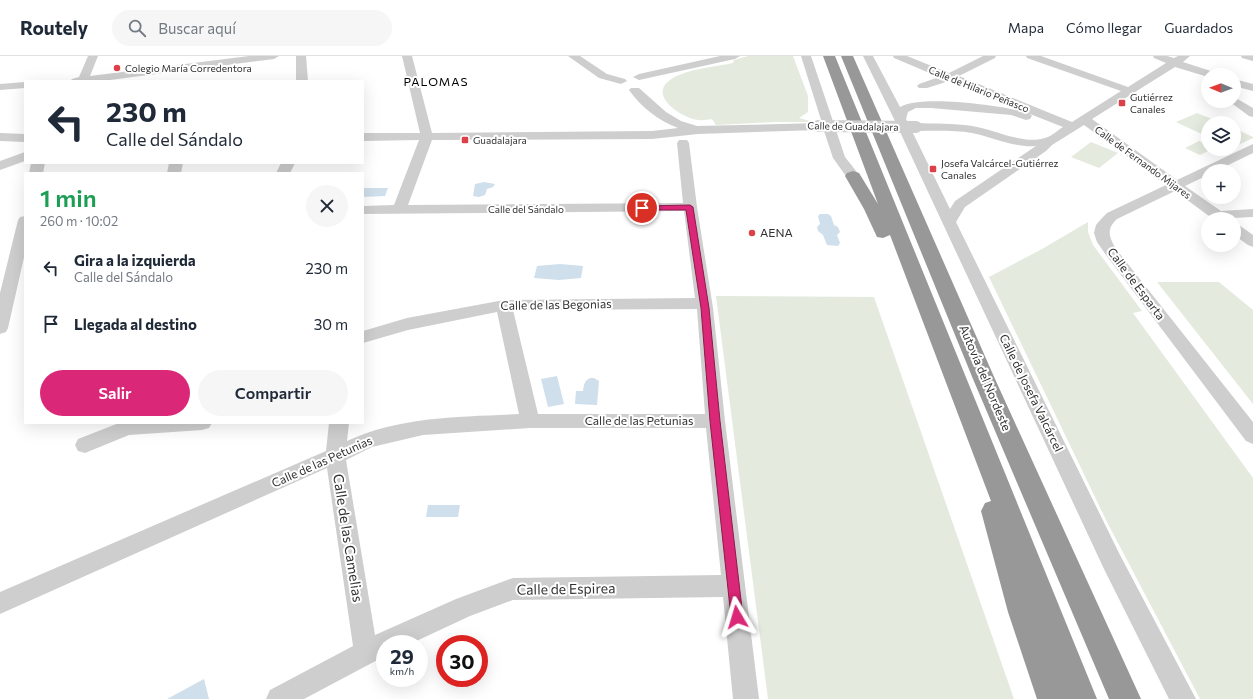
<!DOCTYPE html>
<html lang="es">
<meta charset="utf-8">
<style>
body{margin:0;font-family:Commissioner,sans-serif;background:#f6f6f7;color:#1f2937;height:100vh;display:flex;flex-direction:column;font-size:15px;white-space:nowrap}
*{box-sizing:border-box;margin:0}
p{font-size:13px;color:#747a83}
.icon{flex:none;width:22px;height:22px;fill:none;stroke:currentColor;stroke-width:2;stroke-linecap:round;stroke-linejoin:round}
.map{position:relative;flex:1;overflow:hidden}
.sheet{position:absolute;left:24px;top:116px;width:340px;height:252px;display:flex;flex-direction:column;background:#fff;border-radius:0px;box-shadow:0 4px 16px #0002}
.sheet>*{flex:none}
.top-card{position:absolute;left:24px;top:24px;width:340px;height:84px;border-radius:0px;box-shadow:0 4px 16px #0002;background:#fff;color:#1f2937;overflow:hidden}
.needle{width:26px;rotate:271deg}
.controls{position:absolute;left:1201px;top:12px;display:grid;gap:8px}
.controls a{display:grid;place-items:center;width:40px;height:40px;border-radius:50%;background:#fff;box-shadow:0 4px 16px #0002;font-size:20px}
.speed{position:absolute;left:376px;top:579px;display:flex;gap:8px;font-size:20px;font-weight:700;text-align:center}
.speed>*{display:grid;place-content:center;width:52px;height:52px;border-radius:50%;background:#fff;box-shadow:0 4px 16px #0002;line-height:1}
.speed small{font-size:10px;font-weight:400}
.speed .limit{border:6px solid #d22;background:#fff;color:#111}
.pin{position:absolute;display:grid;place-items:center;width:34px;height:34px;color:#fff;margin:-17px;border:2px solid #fff;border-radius:50%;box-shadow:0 1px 4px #0007}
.me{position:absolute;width:44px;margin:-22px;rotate:353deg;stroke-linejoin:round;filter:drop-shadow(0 0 3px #0008)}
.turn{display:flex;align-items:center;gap:14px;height:84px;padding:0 16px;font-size:18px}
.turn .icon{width:52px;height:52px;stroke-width:2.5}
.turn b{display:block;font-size:28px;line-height:34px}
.round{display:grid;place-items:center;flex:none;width:42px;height:42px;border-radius:21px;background:#f6f6f7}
.overview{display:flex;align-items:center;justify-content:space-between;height:68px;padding:0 16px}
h1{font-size:24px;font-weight:600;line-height:30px;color:#1e9e55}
.action{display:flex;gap:8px;margin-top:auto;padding:8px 16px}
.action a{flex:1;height:46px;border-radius:24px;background:#db2777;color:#fff;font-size:16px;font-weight:600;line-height:46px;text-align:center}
.action a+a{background:#f6f6f7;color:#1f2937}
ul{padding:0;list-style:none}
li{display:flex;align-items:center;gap:12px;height:56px;padding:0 16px}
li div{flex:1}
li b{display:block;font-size:15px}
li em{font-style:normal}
header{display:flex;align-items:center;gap:24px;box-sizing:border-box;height:56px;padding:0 20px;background:#fff;border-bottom:1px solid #e0e1e3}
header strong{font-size:19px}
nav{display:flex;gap:22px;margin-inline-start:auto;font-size:14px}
.search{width:280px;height:36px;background:#f6f6f7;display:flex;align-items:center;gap:10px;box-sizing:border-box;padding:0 14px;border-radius:22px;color:#747a83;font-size:15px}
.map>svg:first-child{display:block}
</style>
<header>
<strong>Routely</strong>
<div class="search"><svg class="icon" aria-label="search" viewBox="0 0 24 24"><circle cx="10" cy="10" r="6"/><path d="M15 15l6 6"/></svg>Buscar aquí</div>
<nav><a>Mapa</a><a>Cómo llegar</a><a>Guardados</a></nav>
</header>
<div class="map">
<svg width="1253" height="643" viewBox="0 0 1253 643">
<rect width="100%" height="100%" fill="#fff"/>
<path fill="#e4eade" d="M748 0H793L808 40V56L799 62 814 66H775L716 69 712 63C706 64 699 65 693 63 678 59 649 39 670 24 685 13 715 11 733 7L734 4Z
M1197 57 1222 67H1208V81L1176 66Z
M1234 72 1253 81V82L1234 91Z
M1199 85 1208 89V93H1212L1200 99 1185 92Z
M1091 86 1118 97 1099 112 1071 101Z
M1088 166V176L1093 189 1142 255 1133 257 1253 422V643H1200L1107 466 989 221 1042 193Z
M1157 226H1219L1253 254V348Z
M716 240 874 241 1014 643H768Z"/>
<path fill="#cfdfeb" d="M484 126 495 128 493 131 487 133 485 139 479 141 473 140 475 128Z
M363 132H388L385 140 363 141Z
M820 158H828L831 160 834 169 838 171 840 176 837 179 840 187 838 190 827 189 823 179 818 175 817 171 820 168 818 160Z
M560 208 583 210 581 222 559 224 534 222 537 210Z
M557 320 564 348 548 351 541 323Z
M590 322H594L599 325 597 349 575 348 576 335H583C584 329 584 325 590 322Z
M428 449H460L458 461H426Z
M204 623 209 643H167Z"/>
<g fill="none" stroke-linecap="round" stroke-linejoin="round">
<path fill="#cecece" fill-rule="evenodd" d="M88 0H98L90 20 249 0H279L274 3 102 25H70L72 23 79 21Z
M296 0H306L308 25H296Z
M402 0H412L432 77 652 75 678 72C659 65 641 51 629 34L631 32H639L666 56 681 65 697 70 822 67 801 0H811L845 101 860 120 858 123H848L833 102 823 72 818 74 698 78 652 83 432 84 408 149 683 147 677 87 679 84H687L689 87 697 151 713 252 725 365 759 643H733L723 541 513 544 470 560 410 588H385V600L304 643H266L270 634 353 590 327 412 0 558V536L326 395 329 367H349L347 385C400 360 461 361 519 358L497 256 408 274 363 287V275L407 262 504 244 695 242 684 155 363 158V150L394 149 419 84 363 85V77H420ZM697 253 705 358H538L513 254ZM530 372H706L721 519 513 522 456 543 375 579 346 404 372 391 423 379Z
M568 0H580L607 18 625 23 627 25 621 28 599 22Z
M720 0H740L735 3 639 24 633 21 639 18Z
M863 0H873L900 51C923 38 1004 50 1030 57L949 25 927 32H919L917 30 919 28 939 21 894 2 893 0H907L949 17 983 0H996L995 2 959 20 1072 66 1121 35 1027 2 1026 0H1041L1128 31 1166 7 1154 2 1153 0H1167L1174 2 1178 0H1190L1183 6 1217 17 1218 19H1208V21L1175 11 1092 63 1177 124 1253 88V97L1216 115H1208V119L1185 130 1221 155 1253 153V161L1213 163 1175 135 1117 163C1106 173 1109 181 1116 193L1253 366V388L1246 385 1106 199 1097 186 1094 177 1096 169 1102 162 1107 157 1166 129 1084 69 1052 89 1046 95 965 151 956 166 1120 499 1196 643H1169L1104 513 894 63ZM916 52H931L1011 59 1026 64 1030 63 1032 60 1030 58 1063 71C1058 74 1051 81 1045 82 1023 89 993 73 972 70 953 67 935 68 916 67L912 68 910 71 906 63 908 56ZM910 71 912 74 916 75C934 75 954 74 972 77 993 81 1014 92 1036 90L955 145 950 153Z
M1241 0H1253V5L1242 2Z
M1234 23 1253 28V35L1234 30Z
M25 26V32L0 34V28Z
M1234 41 1253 52V61L1249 60 1230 46 1229 45H1234Z
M0 77 25 78V86L0 85Z
M25 96V105L0 114V105Z
M31 107H45L43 117H29Z
M169 107H183L181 117H167Z
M281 107H295L290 117H276Z
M25 160V197L8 272 6 276 0 278V237L18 164 20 161Z
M1234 168 1239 169 1253 179V191L1248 189 1234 179Z
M119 367H212L209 372 202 374 129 379 85 397 78 395 75 389 78 383Z"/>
<path fill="#989898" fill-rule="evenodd" d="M823 0H835L1097 643H1037L1008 556 981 455 985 447 991 445 890 179 883 182 877 181 864 153 845 120 847 117 853 115 859 117 878 148Z
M841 0H853L995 323 1141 643H1109L973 323Z"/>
<path stroke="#cecece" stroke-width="12" d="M818 70 916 71"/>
</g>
<path fill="#db2777" stroke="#8e194d" d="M690 149 693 151 709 252 720 365 743 561 741 565 737 567 733 565 731 561 710 365 701 252 686 154H642L639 152 642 150Z"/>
<g fill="#db4148" stroke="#fff" stroke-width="1.5">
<circle cx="117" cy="12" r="4"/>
<rect x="1118" y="43" width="8" height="8" rx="2"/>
<rect x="461" y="80" width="8" height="8" rx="2"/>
<rect x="929" y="109" width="8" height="8" rx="2"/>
<circle cx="752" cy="177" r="4"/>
</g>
<g text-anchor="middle" stroke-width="4" stroke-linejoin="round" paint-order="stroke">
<g font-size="10" fill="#313131" stroke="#fff" text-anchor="start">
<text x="125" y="16">Colegio María Corredentora</text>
<text x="1130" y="45">Gutiérrez<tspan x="1130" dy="12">Canales</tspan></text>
<text x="473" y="88">Guadalajara</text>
<text x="941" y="111">Josefa Valcárcel-Gutiérrez<tspan x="941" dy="12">Canales</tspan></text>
</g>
<g font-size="10" fill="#313131" stroke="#fff">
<text transform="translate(979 33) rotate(22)" y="4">Calle de Hilario Peñasco</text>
<text transform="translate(853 70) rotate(1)" y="4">Calle de Guadalajara</text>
<text transform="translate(1143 106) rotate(36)" y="4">Calle de Fernando Mijares</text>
<text x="526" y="157">Calle del Sándalo</text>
</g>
<g font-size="12" letter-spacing="1" fill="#000" stroke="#fff">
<text x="436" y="30">PALOMAS</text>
</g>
<g font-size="12" fill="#313131" stroke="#fff" text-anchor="start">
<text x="760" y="181">AENA</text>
</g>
<g font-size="12" fill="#313131" stroke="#fff">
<text transform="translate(1136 228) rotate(53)" y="4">Calle de Esparta</text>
<text transform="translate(556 249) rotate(-1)" y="4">Calle de las Begonias</text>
<text transform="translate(985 322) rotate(67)" y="4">Autovía del Nordeste</text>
<text transform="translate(1031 337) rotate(64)" y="4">Calle de Josefa Valcárcel</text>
<text x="639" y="369">Calle de las Petunias</text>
<text transform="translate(322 406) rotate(-24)" y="4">Calle de las Petunias</text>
</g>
<g font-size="14" fill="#313131" stroke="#fff">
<text transform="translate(348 482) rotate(81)" y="5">Calle de las Camelias</text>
<text transform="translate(566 533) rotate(-1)" y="5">Calle de Espirea</text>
</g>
</g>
</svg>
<div class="controls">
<a><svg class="needle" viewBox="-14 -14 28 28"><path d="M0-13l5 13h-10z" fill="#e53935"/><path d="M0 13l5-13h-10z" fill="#747a83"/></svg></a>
<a><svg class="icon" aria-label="layers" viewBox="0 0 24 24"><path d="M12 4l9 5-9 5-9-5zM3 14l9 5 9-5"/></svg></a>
<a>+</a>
<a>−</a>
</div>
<div class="speed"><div>29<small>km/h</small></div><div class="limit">30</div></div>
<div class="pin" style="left:642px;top:152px;background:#d93025"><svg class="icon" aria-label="arrive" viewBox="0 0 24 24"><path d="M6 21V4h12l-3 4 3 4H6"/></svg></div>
<svg class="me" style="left:737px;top:561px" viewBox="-20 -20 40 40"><path d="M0-17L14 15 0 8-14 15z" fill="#db2777" stroke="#fff" stroke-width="4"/></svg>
<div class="top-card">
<div class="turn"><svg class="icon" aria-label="left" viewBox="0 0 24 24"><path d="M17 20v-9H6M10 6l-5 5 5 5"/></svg><div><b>230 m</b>Calle del Sándalo</div></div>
</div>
<section class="sheet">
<div class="overview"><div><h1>1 min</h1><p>260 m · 10:02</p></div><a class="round"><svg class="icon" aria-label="close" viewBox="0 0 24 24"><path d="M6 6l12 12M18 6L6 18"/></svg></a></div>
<ul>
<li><svg class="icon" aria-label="left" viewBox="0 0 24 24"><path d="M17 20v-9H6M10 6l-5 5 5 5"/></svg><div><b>Gira a la izquierda</b><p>Calle del Sándalo</p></div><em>230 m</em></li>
<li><svg class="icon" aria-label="arrive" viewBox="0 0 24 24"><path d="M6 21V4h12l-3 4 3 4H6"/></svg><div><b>Llegada al destino</b></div><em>30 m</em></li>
</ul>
<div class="action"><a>Salir</a><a>Compartir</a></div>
</section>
</div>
